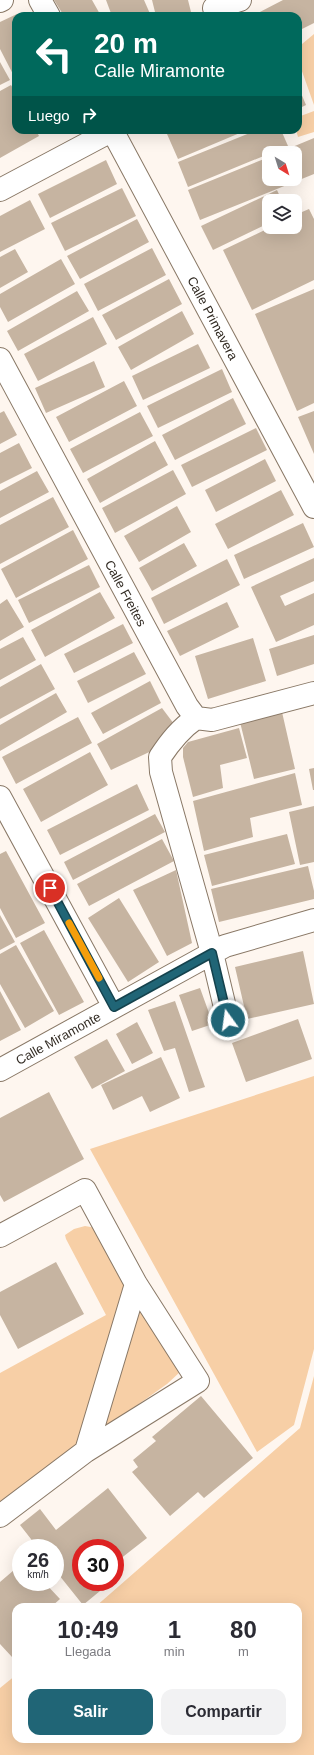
<!DOCTYPE html>
<html lang="es">
<style>
body{margin:0;font-family:Arial,sans-serif;background:#f2f2f3;color:#2b2b33;height:100vh;display:flex;flex-direction:column;font-size:15px;white-space:nowrap}
*{box-sizing:border-box;margin:0}
p{font-size:13px;color:#7c7c81}
.icon{flex:none;width:22px;height:22px;fill:none;stroke:currentColor;stroke-width:2;stroke-linecap:round;stroke-linejoin:round}
.map{position:relative;flex:1;overflow:hidden}
.panel{position:absolute;left:12px;top:1603px;width:290px;height:140px;display:flex;flex-direction:column;background:#fff;border-radius:12px;box-shadow:0 4px 16px #0002}
.panel>*{flex:none}
.banner{position:absolute;left:12px;top:12px;width:290px;height:122px;border-radius:12px;box-shadow:0 4px 16px #0002;background:#00695c;color:#fff;overflow:hidden}
.needle{width:26px;rotate:142deg}
.controls{position:absolute;left:262px;top:146px;display:grid;gap:8px}
.controls a{display:grid;place-items:center;width:40px;height:40px;border-radius:8px;background:#fff;box-shadow:0 4px 16px #0002;font-size:20px}
.speed{position:absolute;left:12px;top:1539px;display:flex;gap:8px;font-size:20px;font-weight:700;text-align:center}
.speed>*{display:grid;place-content:center;width:52px;height:52px;border-radius:50%;background:#fff;box-shadow:0 4px 16px #0002;line-height:1}
.speed small{font-size:10px;font-weight:400}
.speed .limit{border:6px solid #d22;background:#fff;color:#111}
.pin{position:absolute;display:grid;place-items:center;width:34px;height:34px;color:#fff;margin:-17px;border:2px solid #fff;border-radius:50%;box-shadow:0 1px 4px #0007}
.me{position:absolute;width:44px;margin:-22px;rotate:346deg;stroke-linejoin:round;filter:drop-shadow(0 0 3px #0008)}
.turn{display:flex;align-items:center;gap:14px;height:84px;padding:0 16px;font-size:18px}
.turn .icon{width:52px;height:52px;stroke-width:2.5}
.turn b{display:block;font-size:28px;line-height:34px}
.then{display:flex;align-items:center;height:38px;padding:0 16px;background:#0003;gap:8px;font-size:15px}
.eta{display:flex;justify-content:space-evenly;align-items:center;height:68px;text-align:center}
.eta b{font-size:24px;font-weight:600;line-height:28px}
.cta{display:flex;gap:8px;margin-top:auto;padding:8px 16px}
.cta a{flex:1;height:46px;border-radius:12px;background:#206576;color:#fff;font-size:16px;font-weight:600;line-height:46px;text-align:center}
.cta a+a{background:#f2f2f3;color:#2b2b33}
.map>svg:first-child{display:block}
</style>
<div class="map">
<svg width="314" height="1755" viewBox="0 0 314 1755">
<rect width="100%" height="100%" fill="#fef6ef"/>
<path fill="#f7cfa6" d="M314 34V105L298 60 302 44Z
M314 111V132L298 137 296 130H298V117Z
M314 1076V1349L294 1425 257 1452 90 1149Z
M85 1226 96 1228 128 1291 81 1445 0 1511V1373L106 1315 66 1239 65 1235 74 1229Z
M136 1304 170 1352 180 1372 167 1384 98 1433Z
M314 1376V1755H0V1688L16 1675V1739H298V1607H95L300 1428Z"/>
<path fill="#c6b4a1" d="M54 0H92L101 16H64Z
M106 0H144L151 16H112Z
M152 0H188L192 16H156Z
M283 0H314V23L298 31V16H257L256 14Z
M17 14 18 16H16V80L0 49V22Z
M0 62 10 80 0 85Z
M11 85 16 93V130H36L39 136 0 158V91Z
M298 86 306 105 298 109Z
M176 130H247L178 159 167 134Z
M257 130H281L288 146 188 187 178 162Z
M314 138V174L200 220 188 190 269 157V179H295V153H278Z
M106 160 117 184 50 218 38 194Z
M122 188 136 216 65 251 51 223Z
M277 190 282 201H269V223L213 250 201 226Z
M30 200 45 229 0 252V216Z
M309 209 314 219V280L252 310 223 250 271 227H295V215Z
M137 219 149 242 80 279 67 256Z
M152 248 166 275 98 311 84 284Z
M15 249 28 272 0 288V257Z
M61 259 75 284 8 322 0 307V294Z
M169 279 182 304 116 340 102 315Z
M314 289V403L297 411 255 314Z
M77 291 89 311 18 351 7 331Z
M182 311 194 334 131 370 118 347Z
M93 317 107 344 38 381 24 354Z
M198 344 210 368 143 400 132 376Z
M94 361 105 387 46 413 35 388Z
M222 369 232 392 158 428 147 406Z
M124 381 137 406 69 442 56 417Z
M233 398 246 424 175 460 162 435Z
M4 411 17 435 0 444V413Z
M314 411V454L298 417Z
M140 412 153 436 83 473 70 449Z
M256 428 267 450 192 487 181 465Z
M155 441 168 465 100 503 87 479Z
M19 443 32 468 0 484V453Z
M265 459 276 481 216 512 205 490Z
M173 470 186 494 115 533 102 508Z
M37 471 49 492 0 518V491Z
M281 490 294 515 228 549 215 524Z
M53 497 69 527 0 564V525Z
M177 506 191 532 139 562 124 536Z
M303 523 314 547 244 579 234 555Z
M73 530 88 559 16 598 1 569Z
M184 543 197 566 152 591 139 568Z
M314 558V581L280 596 285 606 314 593V625L276 642 251 587Z
M227 559 240 585 164 624 151 598Z
M89 565 100 587 29 623 18 600Z
M100 592 115 618 45 657 31 630Z
M7 599 24 627 0 641V604Z
M227 602 239 627 180 656 167 631Z
M123 624 133 643 74 673 64 654Z
M314 635V664L277 676 269 649Z
M23 637 36 660 0 680V649Z
M253 638 266 681 208 699 195 656Z
M134 652 146 674 88 703 77 681Z
M41 664 55 689 0 719V687Z
M150 681 161 703 103 734 91 713Z
M56 693 67 712 0 751V725Z
M162 708 174 724 160 747 111 770 97 744Z
M282 712 295 769 254 779 240 722Z
M78 717 92 743 16 784 2 757Z
M239 728 247 758 220 765 223 788 193 797 183 757V748L188 742Z
M90 752 108 785 41 822 23 789Z
M314 768V790H313L309 769Z
M295 773 302 805 250 818 253 837 204 851 193 801Z
M137 784 149 810 60 855 47 830Z
M314 806V862L300 865 289 812Z
M155 814 165 832 73 880 64 862Z
M287 834 295 864 212 886 204 855Z
M162 839 174 861 89 906 77 884Z
M6 851 45 923 16 938 0 908V854Z
M308 866 314 891V899L219 922 211 889Z
M176 870 192 943 167 956 133 890Z
M119 898 159 962 128 982 88 918Z
M0 915 15 942 0 950Z
M44 930 84 1002 59 1015 20 943Z
M16 945 54 1011 25 1028 0 984V954Z
M303 951 314 1004 247 1019 235 967Z
M200 988 213 1024 192 1031 179 995Z
M0 991 21 1030 0 1041Z
M175 1001 205 1087 189 1092 175 1048 164 1051 148 1010Z
M298 1019 312 1059 246 1082 232 1043Z
M137 1022 153 1053 132 1064 116 1034Z
M107 1039 125 1071 92 1089 74 1057Z
M161 1057 180 1098 150 1112 142 1096 113 1110 101 1085Z
M49 1092 84 1159 4 1202 0 1195V1118Z
M56 1262 84 1314 18 1349 0 1315V1292Z
M201 1396 253 1458 204 1498 198 1492 170 1516 132 1472 138 1467 133 1460 156 1441 152 1437Z
M108 1488 147 1538 115 1563V1548H81V1582H93L100 1591 83 1605 55 1570V1548H38L20 1525 40 1509 56 1530Z
M21 1564V1582H44L60 1599 51 1607H16V1654L12 1657 0 1644V1582Z"/>
<g fill="none" stroke-linecap="round" stroke-linejoin="round">
<g stroke="#897866" stroke-width="24">
<path id="minor" d="M40 0 49 16
M0 1 2 0
M214 8 240 0
M112 130 314 507
M0 190 113 130
M0 359 187 706 196 718 212 720 314 693
M196 718C180 729 170 742 160 757L161 772 212 953 228 1020
M0 797 114 1007
M0 1070 225 946 314 920
M0 1236 85 1190 136 1284 198 1381 86 1451 0 1516
M86 1451 136 1284"/>
</g>
<use href="#minor" stroke="#fff" stroke-width="22"/>
</g>
<g fill="none" stroke-linecap="round" stroke-linejoin="round">
<g stroke="#15424d" stroke-width="10">
<path id="route" d="M50 888 114 1007 212 953 228 1020"/>
</g>
<use href="#route" stroke="#206576" stroke-width="7"/>
<path stroke="#f59e0b" stroke-width="7" d="M69 923 99 978"/>
</g>
<g text-anchor="middle" stroke-width="3.5" stroke-linejoin="round" paint-order="stroke">
<g font-size="13" fill="#312a22" stroke="#fff">
<text transform="translate(213 318) rotate(62)" y="5">Calle Primavera</text>
<text transform="translate(126 593) rotate(62)" y="5">Calle Freites</text>
<text transform="translate(58 1038) rotate(-29)" y="5">Calle Miramonte</text>
</g>
</g>
</svg>
<div class="controls">
<a><svg class="needle" viewBox="-14 -14 28 28"><path d="M0-13l5 13h-10z" fill="#e53935"/><path d="M0 13l5-13h-10z" fill="#7c7c81"/></svg></a>
<a><svg class="icon" aria-label="layers" viewBox="0 0 24 24"><path d="M12 4l9 5-9 5-9-5zM3 14l9 5 9-5"/></svg></a>
</div>
<div class="speed"><div>26<small>km/h</small></div><div class="limit">30</div></div>
<div class="pin" style="left:50px;top:888px;background:#d93025"><svg class="icon" aria-label="arrive" viewBox="0 0 24 24"><path d="M6 21V4h12l-3 4 3 4H6"/></svg></div>
<svg class="me" style="left:228px;top:1020px" viewBox="-20 -20 40 40"><circle r="17" fill="#206576" stroke="#fff" stroke-width="3"/><path d="M0-11L8 9 0 5-8 9z" fill="#fff"/></svg>
<div class="banner">
<div class="turn"><svg class="icon" aria-label="left" viewBox="0 0 24 24"><path d="M17 20v-9H6M10 6l-5 5 5 5"/></svg><div><b>20 m</b>Calle Miramonte</div></div>
<div class="then">Luego<svg class="icon" aria-label="right" viewBox="0 0 24 24"><path d="M7 20v-9h11M14 6l5 5-5 5"/></svg></div>
</div>
<section class="panel">
<div class="eta">
<div><b>10:49</b><p>Llegada</p></div>
<div><b>1</b><p>min</p></div>
<div><b>80</b><p>m</p></div>
</div>
<div class="cta"><a>Salir</a><a>Compartir</a></div>
</section>
</div>
